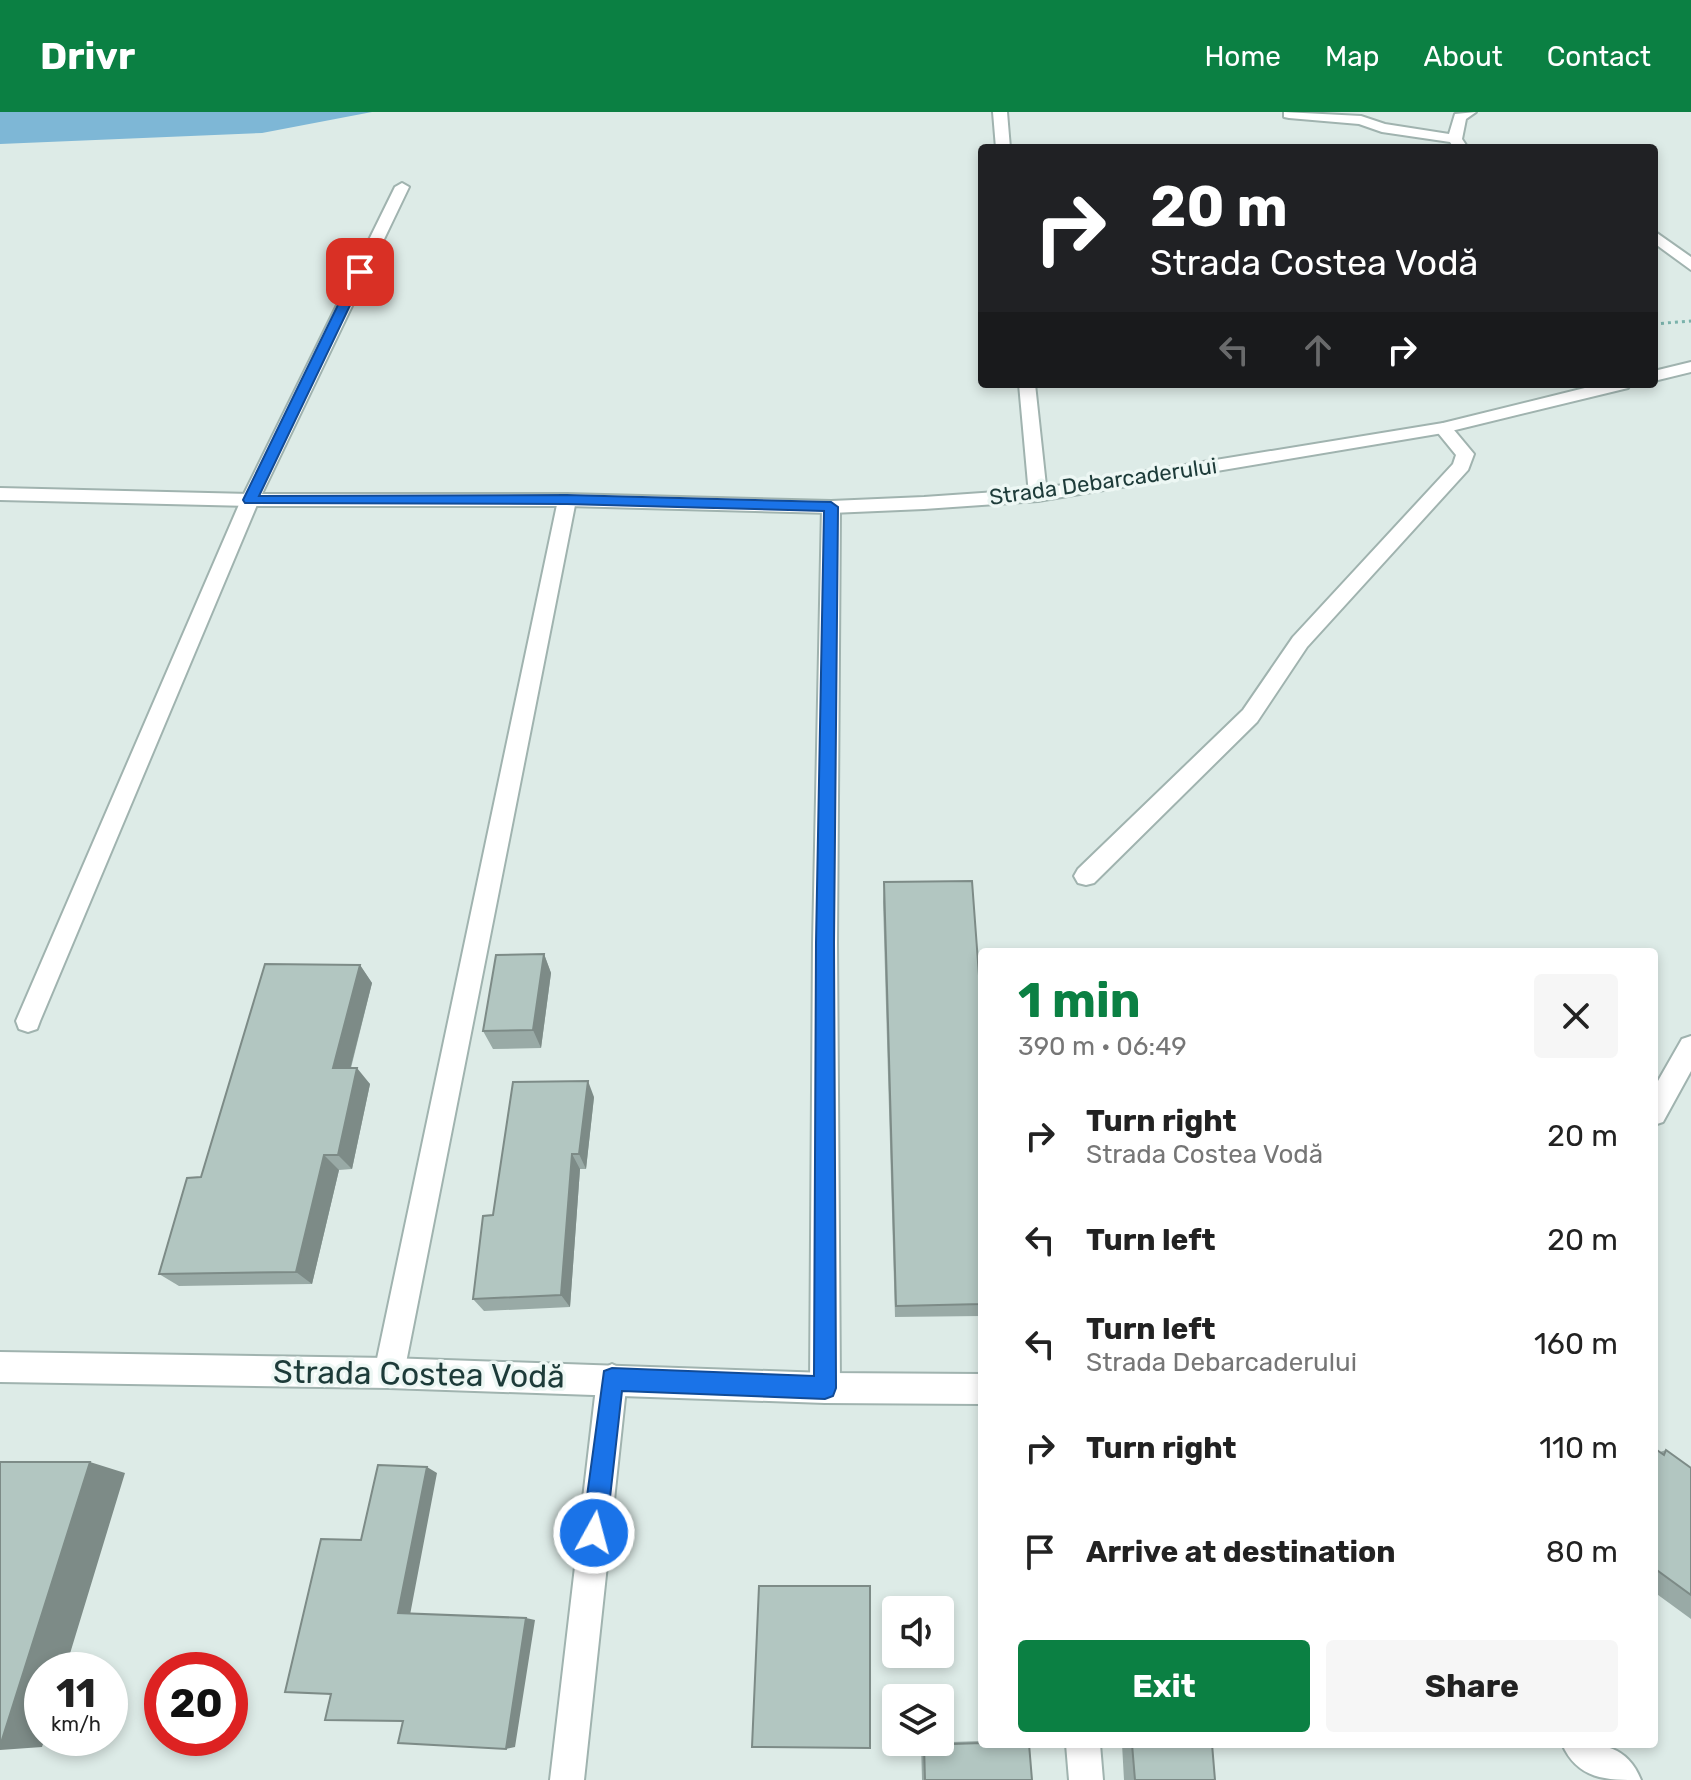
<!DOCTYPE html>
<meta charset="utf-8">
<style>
body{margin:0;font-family:Rubik,sans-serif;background:#f6f6f6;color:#222;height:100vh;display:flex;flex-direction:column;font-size:30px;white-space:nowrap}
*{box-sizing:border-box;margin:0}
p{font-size:26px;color:#767676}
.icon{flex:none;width:44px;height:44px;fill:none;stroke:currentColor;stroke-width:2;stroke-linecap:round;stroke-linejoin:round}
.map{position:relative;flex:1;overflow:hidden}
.side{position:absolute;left:978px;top:836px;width:680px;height:800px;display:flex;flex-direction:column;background:#fff;border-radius:8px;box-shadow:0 4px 12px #0003}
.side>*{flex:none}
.top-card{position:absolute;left:978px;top:32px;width:680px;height:244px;border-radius:8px;box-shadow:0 4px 12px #0003;background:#202124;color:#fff;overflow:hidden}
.fabs{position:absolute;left:882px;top:1484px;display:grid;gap:16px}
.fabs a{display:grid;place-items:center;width:72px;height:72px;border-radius:8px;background:#fff;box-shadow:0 4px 12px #0003;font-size:40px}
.speed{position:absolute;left:24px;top:1540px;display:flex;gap:16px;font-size:40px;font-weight:700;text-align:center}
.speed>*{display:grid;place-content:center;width:104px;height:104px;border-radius:50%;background:#fff;box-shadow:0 4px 12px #0003;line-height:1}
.speed small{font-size:20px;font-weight:400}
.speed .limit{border:12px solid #d22;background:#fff;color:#111}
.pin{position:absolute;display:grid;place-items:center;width:68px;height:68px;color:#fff;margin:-34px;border-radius:16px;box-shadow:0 4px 12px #0006}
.me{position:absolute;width:88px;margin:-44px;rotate:7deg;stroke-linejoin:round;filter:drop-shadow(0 0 6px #0008)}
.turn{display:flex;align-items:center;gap:28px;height:168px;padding:0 40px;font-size:36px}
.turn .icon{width:104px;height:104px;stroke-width:2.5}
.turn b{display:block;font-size:56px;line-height:68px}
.lanes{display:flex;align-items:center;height:76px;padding:0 40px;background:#0003;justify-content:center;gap:40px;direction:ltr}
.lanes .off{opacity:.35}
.round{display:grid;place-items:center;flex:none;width:84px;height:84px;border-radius:8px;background:#f6f6f6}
.head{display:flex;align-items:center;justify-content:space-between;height:136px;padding:0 40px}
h1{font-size:48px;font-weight:700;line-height:60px;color:#0b8043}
.button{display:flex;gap:16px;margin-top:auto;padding:16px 40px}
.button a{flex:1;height:92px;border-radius:8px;background:#0b8043;color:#fff;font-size:32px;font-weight:700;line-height:92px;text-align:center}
.button a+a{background:#f6f6f6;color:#222}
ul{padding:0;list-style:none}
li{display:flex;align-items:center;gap:24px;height:104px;padding:0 40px}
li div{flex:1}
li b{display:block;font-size:30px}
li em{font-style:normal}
header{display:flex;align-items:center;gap:48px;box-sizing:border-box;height:112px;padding:0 40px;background:#0b8043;color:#fff}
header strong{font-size:38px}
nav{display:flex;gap:44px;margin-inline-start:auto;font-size:28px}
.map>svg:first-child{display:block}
</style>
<header>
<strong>Drivr</strong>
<nav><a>Home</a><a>Map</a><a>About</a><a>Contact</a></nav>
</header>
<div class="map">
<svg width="1691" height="1668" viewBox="0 0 1691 1668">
<rect width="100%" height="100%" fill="#ddebe7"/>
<path fill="#7eb7d6" d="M0 0H372L262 21 0 32Z"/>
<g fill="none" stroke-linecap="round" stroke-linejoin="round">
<g stroke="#a0b3af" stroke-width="4">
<path id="service" d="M993 0H1007L1010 36H996Z
M1284 0 1361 4 1385 12 1449 22 1455 2 1476 0 1466 7 1462 27 1468 36H1454L1450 30 1382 20 1359 12 1289 6 1284 5Z
M402 71 409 75 259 388 40 909 37 917 28 920 19 917 16 909 241 388 395 75Z
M1654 119 1691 145V158L1654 131Z
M1019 272H1035L1047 383 1038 389 1029 383Z
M1443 311 1449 312 1474 342 1468 358 1307 535 1257 610 1094 771 1086 773 1078 771 1074 764 1078 757 1243 598 1293 525 1453 352 1456 343 1434 316Z
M567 382 576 388 404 1261 399 1271 389 1276 379 1271 374 1261 558 388Z
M831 389 840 395 837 831 840 1276 835 1286 825 1291 815 1286 810 1276 813 831 822 395Z
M1691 924V959L1663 1010 1654 1013V976L1682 927Z
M612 1252 622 1257 627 1267 584 1668H550L597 1267 602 1257Z
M1066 1632H1100L1103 1668H1069Z"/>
</g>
<g stroke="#a0b3af" stroke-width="4">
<path id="minor" d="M1691 250V260L1654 269V259Z
M1601 272H1630L1628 276 1443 321 1038 389 924 397 831 401 567 394H250L0 388V376L250 382H567L831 389 924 385 1038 377 1443 311Z
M0 1240 389 1246 825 1261 982 1262V1292L825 1291 389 1276 0 1270Z
M1562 1632C1597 1632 1626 1630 1641 1668 1606 1668 1578 1668 1562 1632Z"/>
</g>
<path stroke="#7ab2ab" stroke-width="3" stroke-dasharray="3 4" stroke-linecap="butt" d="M1654 212 1691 209"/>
<use href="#service" fill="#fff" fill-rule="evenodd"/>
<use href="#minor" fill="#fff" fill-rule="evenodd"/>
</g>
<path fill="#99aaa6" d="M884 770 982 904V1204L895 1205 883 790Z
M544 842 551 861 541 936 493 937 483 919Z
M360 853 372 871 351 956 370 972 352 1057 339 1058 312 1172 179 1174 159 1162 201 1065Z
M594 985 586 1057H580L570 1195 484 1199 473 1187 493 1103Z
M1654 1336 1660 1340 1666 1338 1691 1356V1507L1654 1480Z
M982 1629V1632L1032 1668H922L921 1631Z
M1122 1632H1212L1215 1668H1124Z"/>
<path fill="#7d8b87" d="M544 842 551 861 541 936 533 918Z
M360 853 372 871 346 973 333 956Z
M357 956 370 972 352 1057 338 1043Z
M588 969 594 985 586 1057 579 1042Z
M572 1042 580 1057 570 1195 561 1183Z
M324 1043 339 1058 312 1172 296 1160Z
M90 1350 125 1361 65 1558H42V1626H45L42 1635 0 1638V1634Z
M427 1355 437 1361 410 1503 398 1501Z
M526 1506 535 1508 515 1635 506 1637Z"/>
<path fill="#b2c6c1" stroke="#7d8b87" stroke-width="2" d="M972 769 982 904V1192L896 1194 884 770Z
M544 842 533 918 483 919 496 843Z
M265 852 360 853 333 956H357L338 1043H324L296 1160 159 1162 187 1066 201 1065Z
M588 969 579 1042H572L561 1183 473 1187 483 1104 493 1103 513 970Z
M1654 1336 1664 1343 1666 1338 1691 1356V1483L1654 1456Z
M0 1350H90L0 1634Z
M378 1353 427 1355 398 1501 526 1506 506 1637 398 1631 403 1609 325 1608 331 1582 285 1580 321 1427 361 1428Z
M759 1474H870V1636L752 1635Z
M982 1631V1632H1029L1032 1668H925L924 1633Z
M1132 1632H1212L1215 1668H1135Z"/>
<path fill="#1a73e8" stroke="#114b97" stroke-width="2" d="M360 157 366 160 259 384 567 383 831 390 838 395 834 831 836 1276 833 1284 825 1287 622 1279 606 1421 603 1430 594 1433 586 1430 582 1421 604 1259 612 1256 814 1264 816 831 824 399 567 392 245 391 243 388 354 160Z"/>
<g text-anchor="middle" stroke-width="7" stroke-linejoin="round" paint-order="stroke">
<g font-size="22" fill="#1d3b39" stroke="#edf7f4">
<text transform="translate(1103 369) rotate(-8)" y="8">Strada Debarcaderului</text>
</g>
<g font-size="32" fill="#1d3b39" stroke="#edf7f4">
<text transform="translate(419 1262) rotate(1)" y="11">Strada Costea Vodă</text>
</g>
</g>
</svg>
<div class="fabs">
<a><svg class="icon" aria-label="sound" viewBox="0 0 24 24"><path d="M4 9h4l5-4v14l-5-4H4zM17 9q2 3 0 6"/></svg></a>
<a><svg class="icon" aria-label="layers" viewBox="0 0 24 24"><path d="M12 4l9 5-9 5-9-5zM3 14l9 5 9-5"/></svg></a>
</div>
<div class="speed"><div>11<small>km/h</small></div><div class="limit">20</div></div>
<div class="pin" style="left:360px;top:160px;background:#d93025"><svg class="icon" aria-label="arrive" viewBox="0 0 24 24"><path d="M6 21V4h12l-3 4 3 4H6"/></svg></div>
<svg class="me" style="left:594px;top:1421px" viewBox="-20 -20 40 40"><circle r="17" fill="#1a73e8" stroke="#fff" stroke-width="3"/><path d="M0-11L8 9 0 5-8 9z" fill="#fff"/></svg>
<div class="top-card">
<div class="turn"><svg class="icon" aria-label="right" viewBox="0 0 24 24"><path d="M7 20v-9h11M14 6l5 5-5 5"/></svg><div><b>20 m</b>Strada Costea Vodă</div></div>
<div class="lanes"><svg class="icon off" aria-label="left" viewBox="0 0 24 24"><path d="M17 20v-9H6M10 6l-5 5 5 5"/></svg><svg class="icon off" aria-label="ahead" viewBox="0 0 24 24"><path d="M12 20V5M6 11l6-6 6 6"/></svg><svg class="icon" aria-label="right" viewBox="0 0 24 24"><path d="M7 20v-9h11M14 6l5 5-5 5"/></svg></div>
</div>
<section class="side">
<div class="head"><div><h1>1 min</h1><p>390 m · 06:49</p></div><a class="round"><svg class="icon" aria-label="close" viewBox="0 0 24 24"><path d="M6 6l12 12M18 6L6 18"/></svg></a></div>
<ul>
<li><svg class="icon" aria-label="right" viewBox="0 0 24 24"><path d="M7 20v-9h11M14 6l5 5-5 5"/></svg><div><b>Turn right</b><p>Strada Costea Vodă</p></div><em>20 m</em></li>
<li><svg class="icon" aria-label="left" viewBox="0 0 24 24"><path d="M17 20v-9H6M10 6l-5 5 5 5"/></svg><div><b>Turn left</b></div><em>20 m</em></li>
<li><svg class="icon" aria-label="left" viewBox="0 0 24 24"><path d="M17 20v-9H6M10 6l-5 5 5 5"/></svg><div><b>Turn left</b><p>Strada Debarcaderului</p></div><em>160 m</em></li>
<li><svg class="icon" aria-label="right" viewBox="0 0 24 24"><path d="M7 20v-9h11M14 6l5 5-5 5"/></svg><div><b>Turn right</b></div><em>110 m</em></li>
<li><svg class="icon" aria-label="arrive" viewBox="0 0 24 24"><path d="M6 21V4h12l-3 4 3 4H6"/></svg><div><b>Arrive at destination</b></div><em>80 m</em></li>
</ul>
<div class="button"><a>Exit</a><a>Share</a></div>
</section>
</div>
